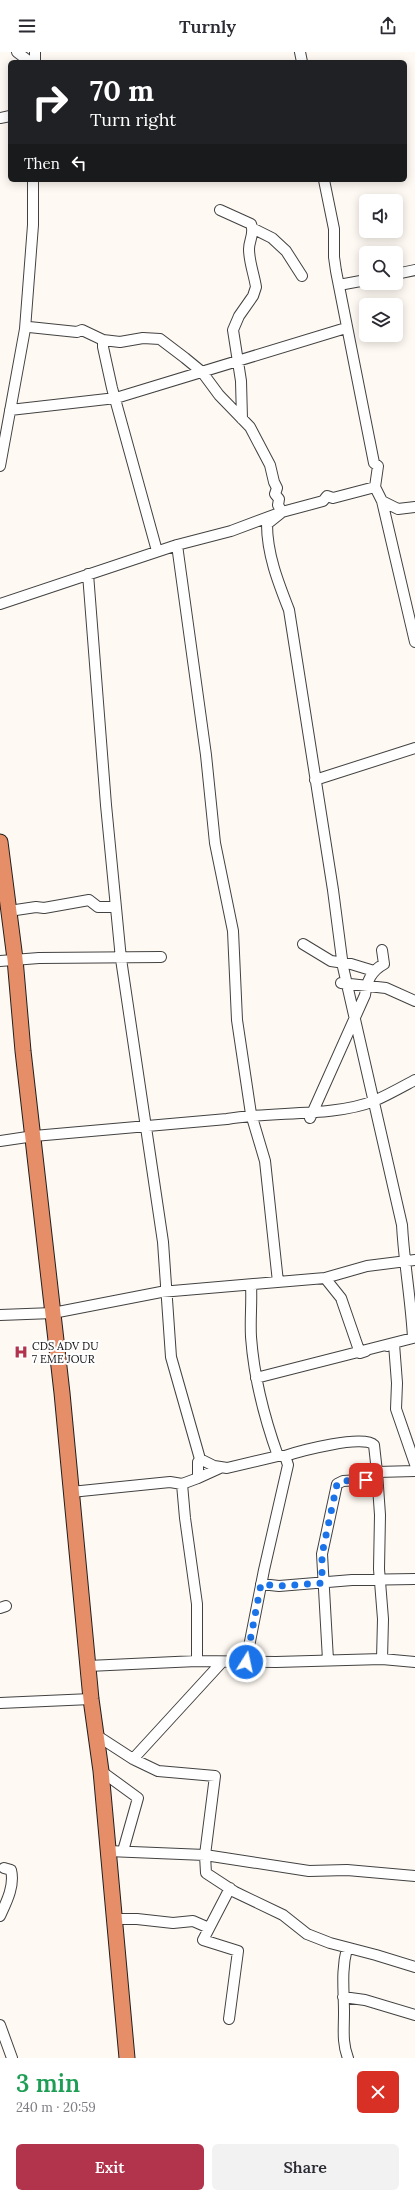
<!DOCTYPE html>
<meta charset="utf-8">
<style>
body{margin:0;font-family:Lora,serif;background:#f2f2f3;color:#2b2b33;height:100vh;display:flex;flex-direction:column;font-size:15px;white-space:nowrap}
*{box-sizing:border-box;margin:0}
p{font-size:13px;color:#7c7c81}
.icon{flex:none;width:22px;height:22px;fill:none;stroke:currentColor;stroke-width:2;stroke-linecap:round;stroke-linejoin:round}
.map{position:relative;height:2006px;overflow:hidden}
.sheet{display:flex;flex-direction:column;background:#fff;flex:1}
.sheet>*{flex:none}
.hud{position:absolute;left:8px;top:8px;width:399px;height:122px;border-radius:6px;box-shadow:0 2px 10px #0003;background:#202124;color:#fff;overflow:hidden}
.buttons{position:absolute;left:359px;top:142px;display:grid;gap:8px}
.buttons a{display:grid;place-items:center;width:44px;height:44px;border-radius:6px;background:#fff;box-shadow:0 2px 10px #0003;font-size:20px}
.pin{position:absolute;display:grid;place-items:center;width:34px;height:34px;color:#fff;margin:-17px;border-radius:8px;box-shadow:0 2px 6px #0006}
.me{position:absolute;width:44px;margin:-22px;rotate:10deg;stroke-linejoin:round;filter:drop-shadow(0 0 3px #0008)}
.turn{display:flex;align-items:center;gap:14px;height:84px;padding:0 16px;font-size:18px}
.turn .icon{width:52px;height:52px;stroke-width:2.5}
.turn b{display:block;font-size:28px;line-height:34px}
.then{display:flex;align-items:center;height:38px;padding:0 16px;background:#0003;gap:8px;font-size:15px}
.round{display:grid;place-items:center;flex:none;width:42px;height:42px;border-radius:6px;background:#f2f2f3}
.headline{display:flex;align-items:center;justify-content:space-between;height:68px;padding:0 16px}
h1{font-size:24px;font-weight:600;line-height:30px;color:#1e9e55}
.cta{display:flex;gap:8px;margin-top:auto;padding:8px 16px}
.cta a{flex:1;height:46px;border-radius:6px;background:#b2334c;color:#fff;font-size:16px;font-weight:600;line-height:46px;text-align:center}
.cta a+a{background:#f2f2f3;color:#2b2b33}
header{display:flex;justify-content:space-between;align-items:center;height:52px;padding:0 16px;background:#fff;font-size:18px;font-weight:600}
.map>svg:first-child{display:block}
</style>
<header><svg class="icon" aria-label="menu" viewBox="0 0 24 24"><path d="M4 6h16M4 12h16M4 18h16"/></svg>Turnly<svg class="icon" aria-label="share" viewBox="0 0 24 24"><path d="M12 15V3M7 8l5-5 5 5M5 13v7h14v-7"/></svg></header>
<div class="map">
<svg width="415" height="2006" viewBox="0 0 415 2006">
<rect width="100%" height="100%" fill="#fef9f2"/>
<g fill="none" stroke-linecap="round" stroke-linejoin="round">
<g stroke="#424242" stroke-width="12">
<path id="minor" d="M17 0 30 10
M300 0 302 10
M35 10V0
M0 66 10 64
M324 128 334 177V205L336 219 374 411 378 414 375 435 382 449 415 590
M220 158 251 172C255 181 249 188 249 197 249 210 254 222 256 235L253 244 239 264 233 278 241 329 242 367
M254 177 272 186 286 199 302 224
M396 222 415 218
M339 233 366 228
M25 277 29 275 77 280 82 278 103 288 120 290 143 286 160 287 185 306 202 320 219 343 250 375 270 413 274 430 277 436 275 442 279 447 278 453 282 460 267 472C267 502 278 530 289 558L333 838 343 915 402 1173C404 1211 411 1248 413 1286L256 1326
M103 288V295L112 336 157 499
M10 358 116 346 346 276
M0 414 25 277 33 173V128
M382 449 398 457 415 455
M177 493 206 703 215 791 233 879 237 968 251 1062 265 1109 278 1230
M88 522 106 753 121 907 163 1190 171 1305 200 1407
M0 552 177 493 231 479 282 460 323 449 327 444 333 446 375 435
M315 728 415 696
M9 859 36 855 44 856 89 848 98 855H115
M303 892 331 909 351 912 374 919
M0 909 39 906 161 905
M341 931 386 936 415 949
M310 1066 365 943C367 929 371 919 384 912L382 898
M0 1089 34 1084 227 1067C271 1059 334 1065 374 1049 388 1043 402 1035 415 1028
M325 1226 341 1246 360 1301 366 1299
M0 1263 53 1261 161 1240 325 1226 367 1214 415 1208
M387 1294 394 1292 397 1331 396 1357 415 1412
M285 1404C300 1399 364 1382 374 1393L377 1420 415 1419
M377 1420 380 1463 379 1517 383 1567 382 1607
M198 1426 220 1416
M182 1432 185 1466 197 1552V1609
M71 1440 170 1430 182 1432 198 1426V1410L200 1407 214 1414 227 1416 278 1404
M261 1532 279 1534 352 1528 415 1527
M0 1556 6 1554
M328 1608 322 1502 337 1432 343 1429 377 1427
M246 1610 264 1518 288 1413 285 1404H278C264 1365 254 1326 251 1285 250 1267 252 1250 251 1233
M88 1614 197 1609 276 1610 382 1607 415 1610
M0 1651 91 1647
M96 1683 133 1707 158 1719 215 1724 205 1803 108 1799
M133 1707 222 1610
M101 1719 138 1746 123 1799
M415 1824 347 1818 309 1819 205 1803 206 1821 235 1840 283 1863 307 1882 330 1891 376 1903 415 1915
M0 1864C6 1851 15 1834 11 1818L4 1816
M114 1867H137L173 1871 193 1869 209 1876
M347 1896C341 1919 344 1938 344 1961 344 1977 342 1991 348 2006
M343 1945 365 1948 415 1963
M229 1967 238 1899 203 1888 230 1836
M0 1973 12 2006"/>
</g>
<g stroke="#202020" stroke-width="17">
<path id="highway" d="M0 790 15 907 23 999 62 1341 91 1647 101 1719 127 2006"/>
</g>
<use href="#minor" stroke="#fff" stroke-width="10"/>
<use href="#highway" stroke="#e68e67" stroke-width="15"/>
</g>
<g fill="none" stroke-linecap="round" stroke-linejoin="round">
<path stroke="#1a73e8" stroke-width="7" stroke-dasharray="0 12.6" d="M246 1610 261 1532 279 1534 322 1531V1502L337 1432 343 1429 366 1428"/>
</g>
<defs>
<g id="hospital-bare" transform="scale(1.08)"><path d="M-5-5h3v3.5h4V-5h3V5h-3V1.5h-4V5h-3Z" fill="#b2334c" stroke="#fff" stroke-width="2.5" paint-order="stroke"/></g>
</defs>
<g fill-rule="evenodd">
<use href="#hospital-bare" x="21" y="1300"/>
</g>
<g text-anchor="middle" stroke-width="4" stroke-linejoin="round" paint-order="stroke">
<g font-size="11" fill="#0f0f0f" stroke="#fff" text-anchor="start">
<text x="32" y="1298">CDS ADV DU<tspan x="32" dy="13">7 EME JOUR</tspan></text>
</g>
</g>
</svg>
<div class="buttons">
<a><svg class="icon" aria-label="sound" viewBox="0 0 24 24"><path d="M4 9h4l5-4v14l-5-4H4zM17 9q2 3 0 6"/></svg></a>
<a><svg class="icon" aria-label="search" viewBox="0 0 24 24"><circle cx="10" cy="10" r="6"/><path d="M15 15l6 6"/></svg></a>
<a><svg class="icon" aria-label="layers" viewBox="0 0 24 24"><path d="M12 4l9 5-9 5-9-5zM3 14l9 5 9-5"/></svg></a>
</div>
<div class="pin" style="left:366px;top:1428px;background:#d93025"><svg class="icon" aria-label="arrive" viewBox="0 0 24 24"><path d="M6 21V4h12l-3 4 3 4H6"/></svg></div>
<svg class="me" style="left:246px;top:1610px" viewBox="-20 -20 40 40"><circle r="17" fill="#1a73e8" stroke="#fff" stroke-width="3"/><path d="M0-11L8 9 0 5-8 9z" fill="#fff"/></svg>
<div class="hud">
<div class="turn"><svg class="icon" aria-label="right" viewBox="0 0 24 24"><path d="M7 20v-9h11M14 6l5 5-5 5"/></svg><div><b>70 m</b>Turn right</div></div>
<div class="then">Then<svg class="icon" aria-label="left" viewBox="0 0 24 24"><path d="M17 20v-9H6M10 6l-5 5 5 5"/></svg></div>
</div>
</div>
<section class="sheet">
<div class="headline"><div><h1>3 min</h1><p>240 m · 20:59</p></div><a class="round" style="background:#d93025;color:#fff"><svg class="icon" aria-label="close" viewBox="0 0 24 24"><path d="M6 6l12 12M18 6L6 18"/></svg></a></div>
<div class="cta"><a>Exit</a><a>Share</a></div>
</section>
